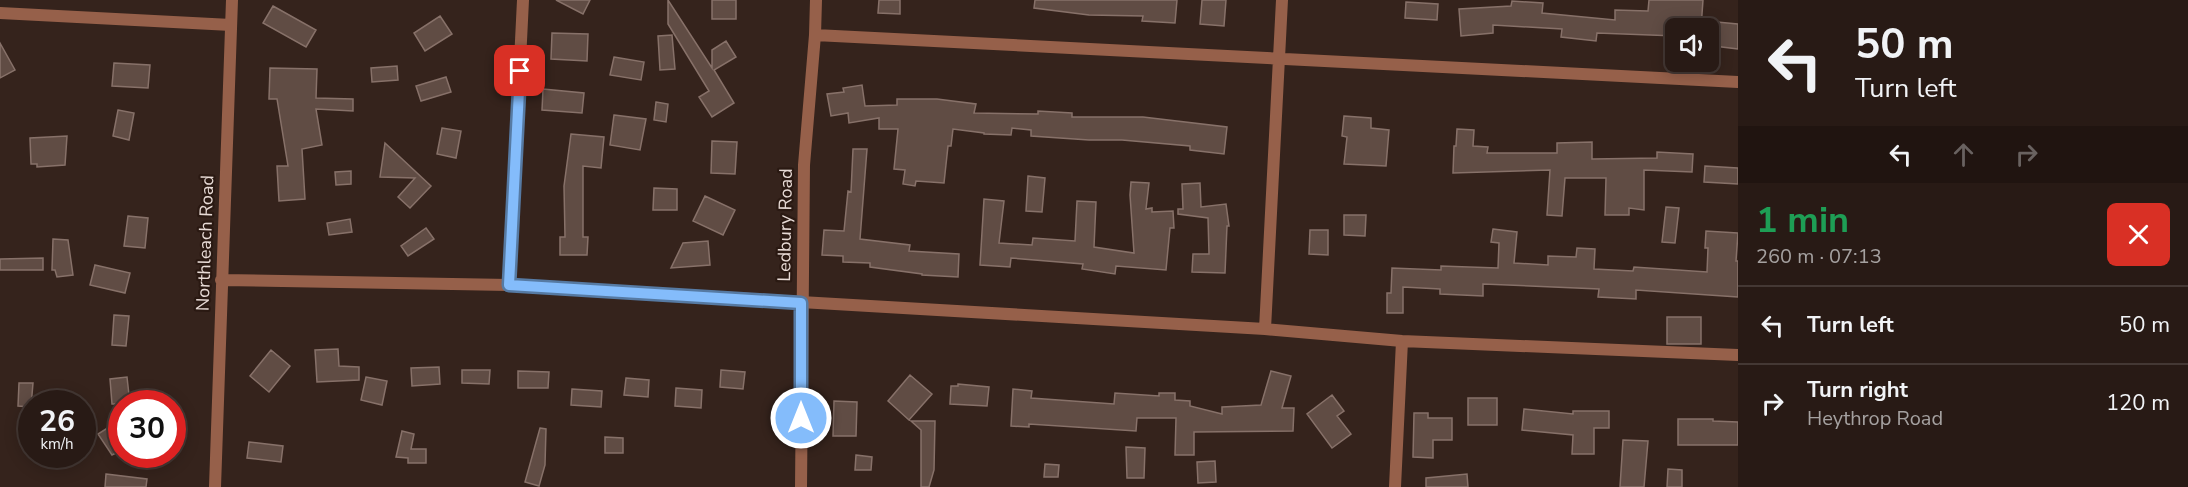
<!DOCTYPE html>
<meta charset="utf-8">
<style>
body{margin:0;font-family:"Nunito Sans",sans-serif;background:#342722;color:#f1f3f6;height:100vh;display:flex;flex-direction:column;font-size:22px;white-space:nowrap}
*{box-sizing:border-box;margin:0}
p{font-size:20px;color:#a5a1a0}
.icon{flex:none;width:33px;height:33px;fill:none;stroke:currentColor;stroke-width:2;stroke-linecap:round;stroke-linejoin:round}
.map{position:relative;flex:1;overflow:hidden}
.details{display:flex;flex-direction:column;background:#281a15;width:450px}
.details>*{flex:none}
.guide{background:#281a15;color:#f1f3f6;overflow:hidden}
.fabs{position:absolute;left:1665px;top:18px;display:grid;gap:12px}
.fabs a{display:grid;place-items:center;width:54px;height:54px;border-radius:9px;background:#281a15;box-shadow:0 3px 15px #0003,0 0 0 2px #443834;font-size:30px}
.speed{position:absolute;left:18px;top:390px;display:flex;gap:12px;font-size:30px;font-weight:700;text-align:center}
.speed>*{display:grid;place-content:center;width:78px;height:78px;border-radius:50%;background:#281a15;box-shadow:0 3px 15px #0003,0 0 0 2px #443834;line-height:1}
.speed small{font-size:15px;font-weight:400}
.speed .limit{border:9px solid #d22;background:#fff;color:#111}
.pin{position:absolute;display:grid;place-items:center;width:51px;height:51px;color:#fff;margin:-26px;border-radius:12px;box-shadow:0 3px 9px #0006}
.me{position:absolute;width:66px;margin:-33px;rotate:0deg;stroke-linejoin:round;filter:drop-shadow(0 0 4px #0008)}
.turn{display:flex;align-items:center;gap:21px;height:126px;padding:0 18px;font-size:27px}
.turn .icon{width:78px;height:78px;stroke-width:2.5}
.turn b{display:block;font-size:42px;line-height:51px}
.lanes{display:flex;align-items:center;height:57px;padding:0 18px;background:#0003;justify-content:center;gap:30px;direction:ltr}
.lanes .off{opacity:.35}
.round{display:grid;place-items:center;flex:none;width:63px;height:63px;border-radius:9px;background:#342722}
.headline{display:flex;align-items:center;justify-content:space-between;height:102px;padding:0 18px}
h1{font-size:36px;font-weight:700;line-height:45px;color:#1e9e55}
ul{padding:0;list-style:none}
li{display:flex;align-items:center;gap:18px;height:78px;padding:0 18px;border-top:2px solid #443834}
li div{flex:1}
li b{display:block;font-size:22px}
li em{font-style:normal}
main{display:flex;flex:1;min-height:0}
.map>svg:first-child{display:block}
</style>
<main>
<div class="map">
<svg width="1738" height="487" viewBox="0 0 1738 487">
<rect width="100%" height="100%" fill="#35231c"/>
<path fill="#604c44" stroke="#877169" stroke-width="1.5" d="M556 0H590L583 14Z
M668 0 712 68V50L726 41 736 57 714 70 734 103 712 117 699 97 709 91 668 24Z
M712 0H736V19H712Z
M879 0H900V14L878 13Z
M1035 0H1177L1175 23 1142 21 1143 16 1089 15 1034 8Z
M1202 0H1226L1224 26 1200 24Z
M1649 0H1703L1701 28H1676V36L1597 33 1596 41 1561 37 1562 29 1493 25V33L1461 36 1459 9 1511 6 1512 1 1543 3 1542 13 1615 20V10L1648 11Z
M1406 2 1438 4 1437 20 1405 18Z
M273 6 316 30 306 47 263 23Z
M440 16 452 34 425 51 414 33Z
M1717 22 1738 24V49L1714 46Z
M552 33 588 34 587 61 551 59Z
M672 35 675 69 660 70 658 36Z
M0 43 15 70 0 78Z
M614 57 644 62 641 80 610 75Z
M114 63 150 65 148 88 112 86Z
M397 66 398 80 372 82 371 68Z
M270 68 317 69 316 98 353 99V111L316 109 322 145 302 149 305 199 279 201 277 166H288L277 99H269Z
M446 77 451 92 421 101 416 86Z
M862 85 865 106 897 105V99H937L976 104 974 113 1038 114V111L1072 113V117H1143L1227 127 1224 154 1190 150V146L1122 140H1089L1031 136V130L1012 128 1011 135 984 134V133L953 129 951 146H948L944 183 916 181 915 186 903 184 905 170 894 169 898 129H879V118L849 123 848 113 831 116 827 94 844 92 843 88Z
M543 89 584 93 582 113 542 110Z
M656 102 668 104 666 122 654 120Z
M118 110 134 113 129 140 113 136Z
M614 115 646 119 640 150 610 145Z
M1344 116 1371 118V128L1389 130 1386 166 1344 164 1347 137 1342 136Z
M442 128 461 131 456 158 437 154Z
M1457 129 1474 130 1473 146 1488 147 1487 153H1557V143L1592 142V159L1657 158V152L1693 154 1692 172 1644 170V210L1629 208V215H1605L1606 178H1565L1562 216 1547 215 1550 170 1453 173 1454 146H1456Z
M571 134 604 137 601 168 583 166V237H588L587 255H560V237H565L564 186Z
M67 136 65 165 37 167V164H31L30 138Z
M712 141 737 142 735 174 711 173Z
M385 143 431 186 410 208 398 197 415 178 380 177Z
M853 149H867L860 239 910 245 909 251 959 254 958 277 922 275V274L870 267V263L843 262V256L822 255 824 230 844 231 848 191 851 192Z
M1705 166 1738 168V184L1704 182Z
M351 171V184L336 185 335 172Z
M1028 176 1045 178 1042 212 1026 211Z
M1131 182 1149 183 1146 209 1152 208V212L1173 211 1174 228H1170L1166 270 1116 266 1115 274 1082 269 1083 264 1011 258 1010 267 980 265 984 199 1004 201 999 243 1032 245 1033 238 1075 241 1077 201 1096 202 1094 247 1134 253 1130 195Z
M1200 183 1201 207 1226 204 1229 226H1227L1225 273 1192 272 1193 254H1209L1208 218 1178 214V209H1183L1182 184Z
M654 188 677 189V210H653Z
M705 196 735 210 723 235 693 221Z
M1666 207 1679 208 1675 243 1662 242Z
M1344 215H1366L1365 236 1344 235Z
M128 216 148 218 145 248 124 246Z
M350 219 352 232 329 235 327 223Z
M426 228 434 239 408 256 401 246Z
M1493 229 1517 232 1514 263 1548 265V256L1576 257 1577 248 1595 249 1594 269 1633 271 1634 267 1707 272 1708 248H1705L1706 231 1738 233 1736 261H1738V297L1636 290V299L1598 297 1599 289 1483 284V296L1440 294V289L1403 287V313H1387V293H1391L1392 268 1441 270V266L1498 268 1499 243 1491 242Z
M1310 230H1328V255L1309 254Z
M53 239 68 240 73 275 57 277 55 270H52Z
M708 241 710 265 671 268 683 243Z
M43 258V270H0V259Z
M95 265 130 273 125 293 90 285Z
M114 315 129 316 126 346 112 345Z
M1667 317H1701V344H1667Z
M338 349 339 366 359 367V380L317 382 315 350Z
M271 350 290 366 269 392 250 376Z
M439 367 440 384 412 386 411 368Z
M462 370H490L489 384 462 383Z
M721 370 745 372 743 389 720 387Z
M518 371 549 372 548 388H518Z
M1271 371 1291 376 1282 408H1294L1293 431 1194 432V455H1175L1176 418H1137L1136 431 1029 424V427L1011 426 1013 389 1032 391 1031 398 1114 404 1115 393 1159 396V393H1175V400L1190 401V406L1222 414V407L1261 405Z
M910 375 932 394 909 420 888 401Z
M127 377 130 404H112L110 379Z
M366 377 387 381 382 405 361 400Z
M626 378 649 380 648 397 624 395Z
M19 383H33L31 407 18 406Z
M958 384 989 387 987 406 950 404 951 386H958Z
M676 388 702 390 701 408 675 406Z
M572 389 602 391 601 407 571 405Z
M1332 395 1344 411 1337 416 1351 434 1332 448 1307 414Z
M1468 398H1497V425H1468Z
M834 401 857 402 856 436H833Z
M1524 409 1573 414V411H1609V428H1594V454H1572L1573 435 1522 430Z
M1414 413H1428V418H1452V440H1433V458L1413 457Z
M1678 419H1713V421L1738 422V445H1678Z
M911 421H935L934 470 929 487H921V430Z
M117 422 122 429V450L112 455 98 434Z
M540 428 546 429 545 465 539 486 525 482Z
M402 431 414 434 411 449H426V463H408V458L396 457Z
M605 437 623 438V453H605Z
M1623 440 1648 441 1644 487H1620Z
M249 442 283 446 281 462 247 458Z
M1126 447 1145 448 1144 478H1127Z
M856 455 872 457 871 470H855Z
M1215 461 1216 482 1198 483 1197 462Z
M1045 464 1059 465 1058 477H1044Z
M1668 469 1682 470V487H1667Z
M106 474 147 479 146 487H105Z
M1467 474 1468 487H1426V478Z"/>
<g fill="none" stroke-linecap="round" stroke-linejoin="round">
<path stroke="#96604a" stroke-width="12" d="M0 13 231 25
M815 35 1738 82
M221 280 509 285 1265 329 1402 341 1738 355
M509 285 523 0
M1265 329 1282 0
M215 487 232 0
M801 487 804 165 815 35 816 0
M1395 487 1402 341"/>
</g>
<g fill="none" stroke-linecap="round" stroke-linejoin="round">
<g stroke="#567aa3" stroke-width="15">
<path id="route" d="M520 71 509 285 801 303V418"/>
</g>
<use href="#route" stroke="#84bcfb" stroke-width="10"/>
</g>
<g text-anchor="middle" stroke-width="4.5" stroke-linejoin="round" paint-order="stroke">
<g font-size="18" fill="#e8dbd6" stroke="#2a1912">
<text transform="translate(785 225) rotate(-89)" y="6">Ledbury Road</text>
<text transform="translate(205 243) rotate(-88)" y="6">Northleach Road</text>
</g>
</g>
</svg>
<div class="fabs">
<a><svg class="icon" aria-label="sound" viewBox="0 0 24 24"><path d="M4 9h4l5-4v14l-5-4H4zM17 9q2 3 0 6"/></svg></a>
</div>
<div class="speed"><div>26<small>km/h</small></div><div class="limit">30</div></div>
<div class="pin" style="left:520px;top:71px;background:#d93025"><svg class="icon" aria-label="arrive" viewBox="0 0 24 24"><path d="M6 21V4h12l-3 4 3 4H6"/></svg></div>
<svg class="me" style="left:801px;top:418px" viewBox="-20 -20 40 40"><circle r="17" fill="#84bcfb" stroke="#fff" stroke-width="3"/><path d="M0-11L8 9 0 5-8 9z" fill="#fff"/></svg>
</div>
<section class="details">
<div class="guide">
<div class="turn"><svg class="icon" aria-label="left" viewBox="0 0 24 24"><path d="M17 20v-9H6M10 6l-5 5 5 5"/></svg><div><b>50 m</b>Turn left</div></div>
<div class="lanes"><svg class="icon" aria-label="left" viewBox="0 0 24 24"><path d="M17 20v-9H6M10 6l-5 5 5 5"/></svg><svg class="icon off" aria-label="ahead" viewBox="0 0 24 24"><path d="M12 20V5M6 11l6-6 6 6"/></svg><svg class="icon off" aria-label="right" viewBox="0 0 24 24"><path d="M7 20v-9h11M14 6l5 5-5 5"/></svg></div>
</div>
<div class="headline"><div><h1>1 min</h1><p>260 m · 07:13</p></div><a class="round" style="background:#d93025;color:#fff"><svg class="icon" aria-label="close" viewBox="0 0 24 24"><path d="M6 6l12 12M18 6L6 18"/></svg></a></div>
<ul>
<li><svg class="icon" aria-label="left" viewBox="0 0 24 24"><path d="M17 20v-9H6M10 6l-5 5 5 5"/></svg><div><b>Turn left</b></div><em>50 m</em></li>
<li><svg class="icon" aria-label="right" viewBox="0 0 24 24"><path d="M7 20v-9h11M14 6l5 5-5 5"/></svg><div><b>Turn right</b><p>Heythrop Road</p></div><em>120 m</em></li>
</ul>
</section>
</main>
